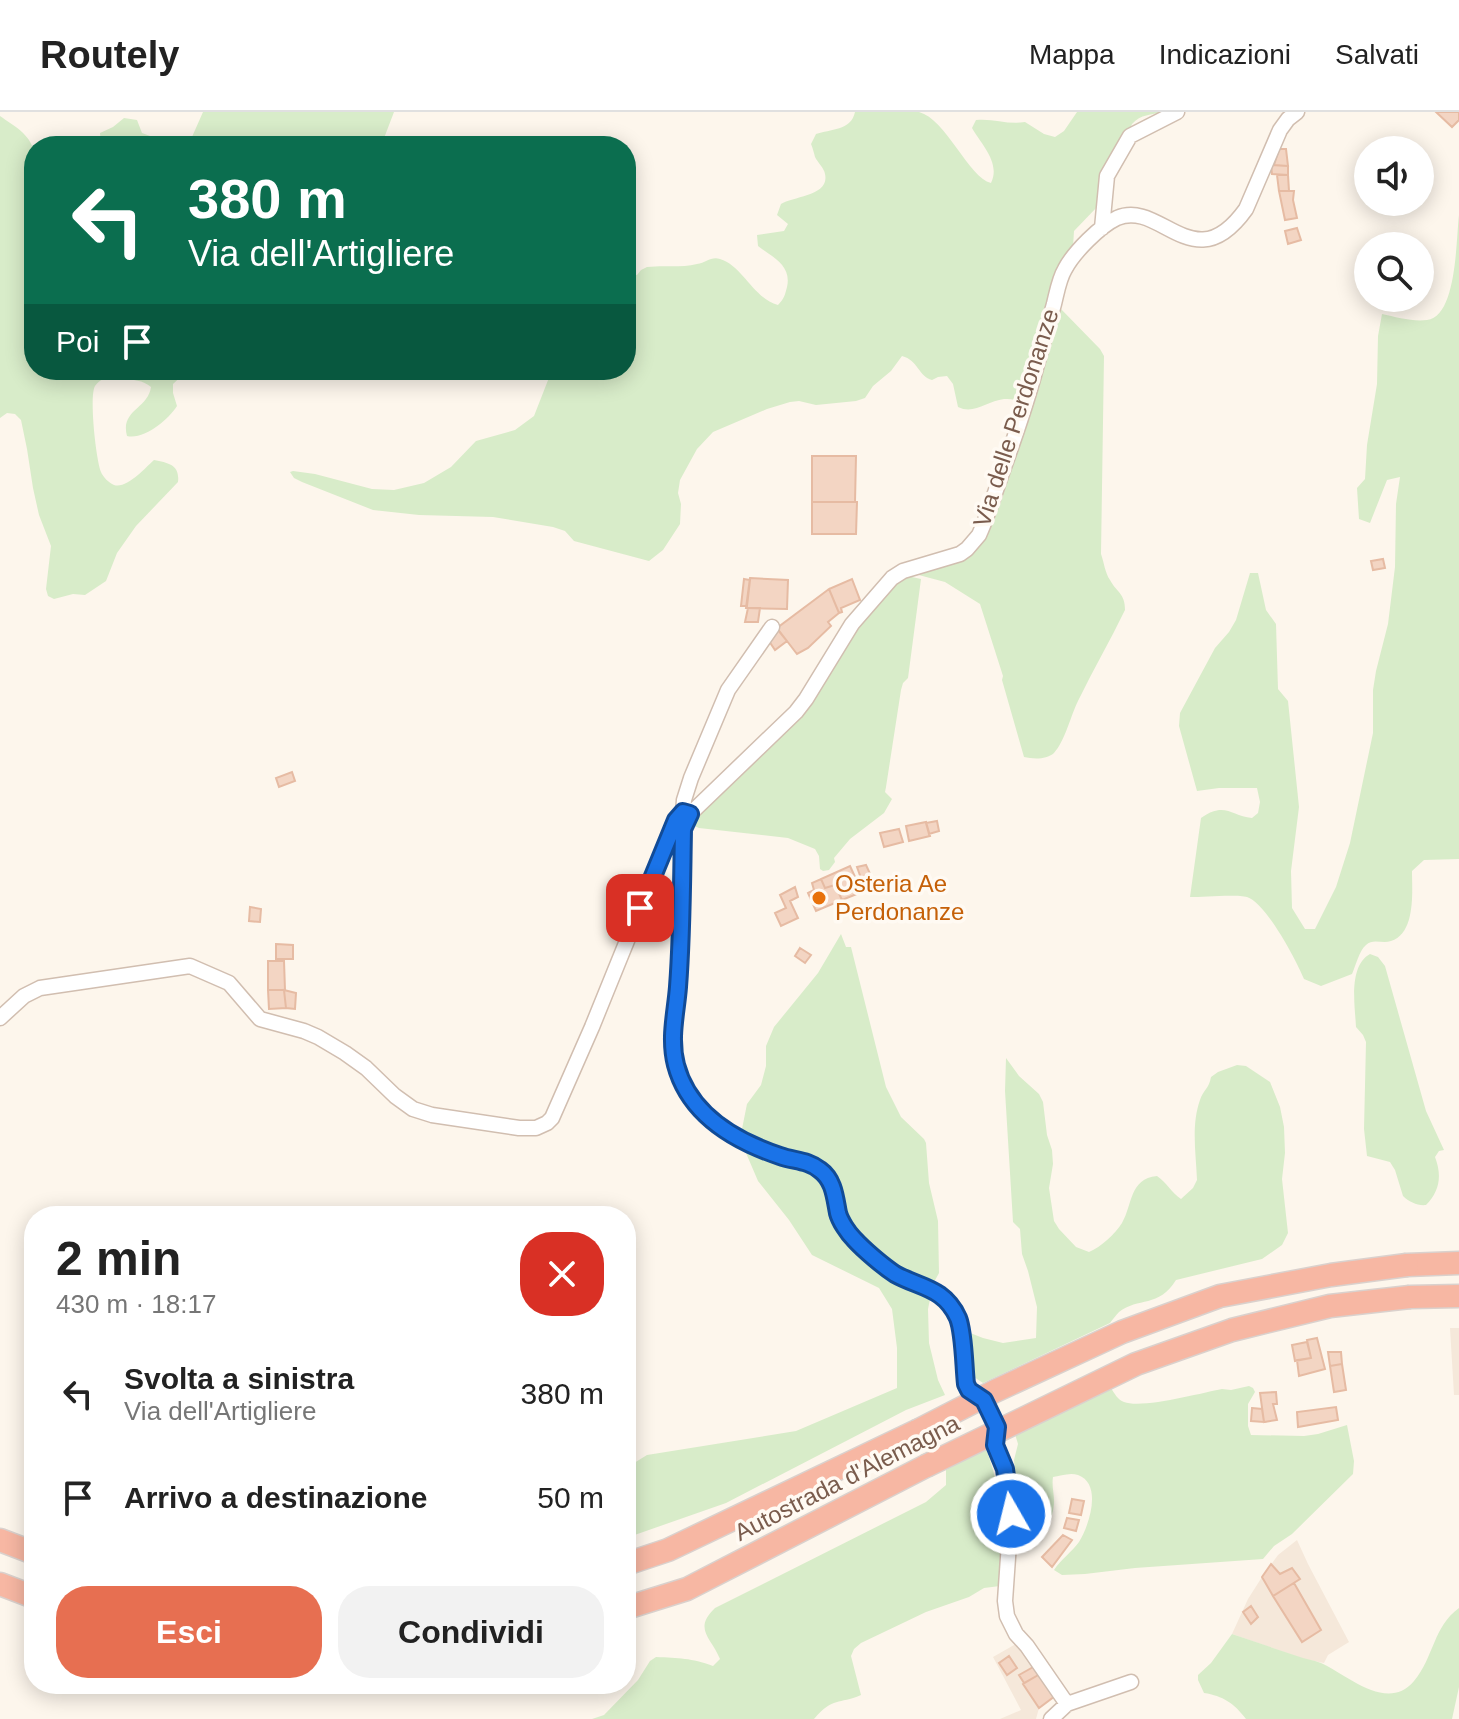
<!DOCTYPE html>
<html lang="it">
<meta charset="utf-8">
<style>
body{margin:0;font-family:Arial,sans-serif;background:#f2f2f2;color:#222;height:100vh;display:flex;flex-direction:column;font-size:30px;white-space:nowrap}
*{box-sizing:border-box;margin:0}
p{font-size:26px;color:#767676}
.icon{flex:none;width:44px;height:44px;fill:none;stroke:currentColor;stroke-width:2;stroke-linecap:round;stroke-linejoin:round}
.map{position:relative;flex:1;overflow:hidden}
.side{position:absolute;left:24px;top:1094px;width:612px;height:488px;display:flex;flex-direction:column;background:#fff;border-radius:32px;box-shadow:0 4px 20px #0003}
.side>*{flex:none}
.banner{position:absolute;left:24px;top:24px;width:612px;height:244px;border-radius:32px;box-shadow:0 4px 20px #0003;background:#0b6e4f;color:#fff;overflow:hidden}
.controls{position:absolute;left:1354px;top:24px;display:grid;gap:16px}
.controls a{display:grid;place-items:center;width:80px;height:80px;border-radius:50%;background:#fff;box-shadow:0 4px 20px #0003;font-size:40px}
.pin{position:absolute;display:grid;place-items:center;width:68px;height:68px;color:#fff;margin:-34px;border-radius:16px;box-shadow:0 4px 12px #0006}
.me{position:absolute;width:88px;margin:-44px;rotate:352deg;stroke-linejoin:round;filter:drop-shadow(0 0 6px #0008)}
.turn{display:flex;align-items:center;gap:28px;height:168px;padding:0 32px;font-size:36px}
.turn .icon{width:104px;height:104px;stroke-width:2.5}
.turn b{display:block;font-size:56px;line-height:68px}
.then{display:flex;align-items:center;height:76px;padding:0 32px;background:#0003;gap:16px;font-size:30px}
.round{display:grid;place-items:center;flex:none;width:84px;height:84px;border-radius:32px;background:#f2f2f2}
.headline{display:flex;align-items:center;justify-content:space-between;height:136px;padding:0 32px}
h1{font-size:48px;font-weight:700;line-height:60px}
.cta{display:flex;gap:16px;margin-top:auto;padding:16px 32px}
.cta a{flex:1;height:92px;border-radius:32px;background:#e76f51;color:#fff;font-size:32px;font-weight:700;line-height:92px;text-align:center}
.cta a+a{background:#f2f2f2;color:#222}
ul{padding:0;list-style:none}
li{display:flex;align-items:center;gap:24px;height:104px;padding:0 32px}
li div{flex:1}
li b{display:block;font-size:30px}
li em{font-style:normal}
header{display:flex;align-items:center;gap:48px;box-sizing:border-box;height:112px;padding:0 40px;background:#fff;border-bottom:2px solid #e0e0e0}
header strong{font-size:38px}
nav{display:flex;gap:44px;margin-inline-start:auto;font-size:28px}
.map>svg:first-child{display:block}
</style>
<header>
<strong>Routely</strong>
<nav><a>Mappa</a><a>Indicazioni</a><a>Salvati</a></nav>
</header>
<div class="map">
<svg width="1459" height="1607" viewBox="0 0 1459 1607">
<rect width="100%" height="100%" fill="#fdf6ec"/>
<path fill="#f5e8da" d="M1450 1216H1459V1283H1454Z
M1297 1428 1308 1452 1349 1530 1328 1543 1324 1551 1304 1547 1232 1522 1248 1487 1262 1465 1278 1443Z
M1021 1529 1055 1584 1039 1596 1036 1607H1000L1021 1598 993 1545Z"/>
<path fill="#d8ecc9" d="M203 0H394L381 34H188Z
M855 0C870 0 885 0 900 0 906 0 914 0 919 0 946 7 969 66 991 71 1001 51 981 32 972 16L976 8C993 6 1008 13 1025 10L1044 22 1055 25 1064 19 1077 0H1163C1151 3 1141 2 1132 12L1098 94 1074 119 1073 135 1024 289C1018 288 1010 287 1004 287 987 289 974 303 958 295L953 272 947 264 938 265 932 268C919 265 918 248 902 244L891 259 873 274 865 286 856 289 816 293 799 289 790 290 767 297 713 320 697 337 680 368 678 381 681 392 680 412 663 438 649 449 574 429 565 419 553 415 493 405 419 403 373 398 302 370 294 366 290 360 293 359 315 362 372 377 394 378 424 371 451 355 476 329 515 318 534 304 552 258H626V161L637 163 641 158 647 155C663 153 681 156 697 152 706 151 711 144 720 147 743 154 753 186 778 193 784 187 785 183 787 175 792 153 772 145 758 134L757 123 784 119 788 112 777 103 781 92C793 84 830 84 825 62 824 56 818 51 815 45 814 41 813 37 811 32L816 22C830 17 851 19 855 0Z
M0 4C14 14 29 21 34 39V258H188L173 272V281L177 294C168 308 144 328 127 324 120 298 148 297 151 275 143 268 133 268 122 266 112 264 102 264 95 274 89 284 96 348 101 360 103 365 109 371 114 373 127 377 145 356 154 348 169 351 180 353 178 370L136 414 117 441 106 469 85 483 73 482 54 487 48 484 46 477 51 434 39 403 33 376 27 337 21 308 15 302 7 301 0 306Z
M124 6 137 8 142 21 177 34H101L100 21 113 15Z
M1459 103V747L1424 748 1412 759C1412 779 1416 821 1391 829 1382 832 1373 826 1366 833 1359 839 1356 853 1352 862L1321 874 1304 867C1296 848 1266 791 1247 785 1237 782 1202 785 1190 785L1201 706C1225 689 1231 704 1252 706L1258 701 1260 690 1257 676H1219L1197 679 1179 614 1180 601 1215 536 1229 520 1236 508 1250 461H1258L1266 498 1276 512 1278 577 1288 589 1299 695 1291 759 1292 796 1305 817H1315L1336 775 1350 731 1373 621V578L1376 559 1388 512 1395 455 1396 392 1400 365 1387 368 1370 411 1359 407 1357 376 1365 367 1367 333 1377 272 1378 224 1382 202C1396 205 1413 210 1427 208 1457 205 1456 127 1459 103Z
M1060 196 1100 237 1104 244 1101 442C1104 450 1105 461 1110 468 1117 481 1125 481 1125 498 1110 529 1093 558 1078 589 1071 603 1065 629 1054 641 1046 648 1033 647 1024 645L1002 568 1003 564 980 492 945 470 915 462C942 450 971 439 989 414 997 404 999 390 1001 378Z
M903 463 921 467 908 566 903 571 901 578 886 675 885 680 892 687 884 701 850 727 834 746 835 750 829 758 823 759 820 757 819 744 815 737 788 726 699 716 692 713 698 700 752 644 894 471Z
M841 822 846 835H851L886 975 901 1005 924 1027 926 1031 929 1071 938 1109 939 1161 933 1172 928 1197 929 1231 938 1268 945 1283 906 1298 726 1391 626 1426V1356L647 1343 796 1319 897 1276V1236L892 1197 879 1176 812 1143 789 1108 758 1069 740 1027 747 992 761 973 766 954V934L774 915 818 861Z
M1370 842 1378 845 1385 854 1426 999 1444 1038 1439 1039 1435 1045C1442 1063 1440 1079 1426 1093 1418 1094 1409 1090 1403 1084L1395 1058 1390 1050 1367 1044 1364 1017 1366 930 1363 923 1356 915C1355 894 1348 854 1370 842Z
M1006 946 1019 964 1039 982 1043 990 1047 1023 1052 1038 1053 1052 1049 1076 1054 1109 1059 1117 1076 1135 1089 1140C1101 1135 1115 1122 1122 1111 1133 1092 1129 1067 1157 1064 1166 1070 1172 1081 1181 1087L1193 1076 1197 1068C1196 1042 1191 1013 1200 988 1203 978 1209 977 1211 965L1218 960 1237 953 1246 954 1270 970 1280 995 1284 1015 1285 1041 1282 1067 1288 1121 1282 1133 1262 1147 1176 1168C1159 1196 1138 1185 1119 1200 1116 1203 1113 1207 1110 1211L983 1271 971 1263 960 1217 983 1226 1003 1231 1036 1226 1037 1195 1028 1159 1022 1142 1020 1117 1013 1110 1005 979Z
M1249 1274 1253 1276 1255 1280 1248 1292V1314L1251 1323 1304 1324 1318 1322 1347 1313 1354 1349 1353 1362 1292 1422 1274 1434 1263 1447 1135 1456 1085 1462 1062 1463 1054 1458C1061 1447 1072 1440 1079 1430 1089 1414 1103 1372 1078 1363 1070 1360 1060 1364 1053 1365 1051 1379 1057 1385 1052 1403L1039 1406 1034 1423 1026 1432 1019 1430 1021 1397 1015 1358 1014 1348 1018 1332 1015 1322 1111 1276C1114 1281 1118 1288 1124 1290 1142 1297 1201 1281 1222 1277L1231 1278Z
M986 1337C1005 1387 1002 1422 1000 1474L984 1476 969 1485 926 1500 861 1531 854 1537 851 1544 861 1583C838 1593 834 1584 814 1607H592L604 1603 638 1568 650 1549 656 1545C679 1546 691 1546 713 1554L720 1547C711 1525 693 1517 715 1496L926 1390 946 1373V1358Z
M1459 1496V1575L1452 1607H1246C1234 1591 1223 1584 1204 1581L1198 1568V1563L1211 1551 1232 1522C1254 1529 1275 1537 1297 1544 1305 1547 1313 1548 1321 1551 1348 1563 1387 1601 1414 1569 1434 1545 1433 1515 1459 1496Z"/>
<path fill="#f3d5c3" stroke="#e6bba3" stroke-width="2" d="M1436 0H1459V8L1452 15Z
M1279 37H1286L1288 54 1274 53Z
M1271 53 1288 54V63L1272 62Z
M1277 63H1288L1289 79H1279Z
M1279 79H1294L1293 88 1297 106 1285 108Z
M1297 116 1301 128 1288 132 1285 119Z
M812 344H856L855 390H812Z
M812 390H857L856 422H812Z
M1383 447 1385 456 1373 458 1371 449Z
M750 466 788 468 787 497 746 496Z
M744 467 750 468 747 494H741Z
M852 467 860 488 841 496 842 500 839 501 829 477Z
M829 477 839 501 828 510 831 514 808 536 797 542 777 516Z
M748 496H760L758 510H745Z
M778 518 787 529 775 538 767 526Z
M292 660 295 669 279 675 276 666Z
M937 709 939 719 929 722 926 711Z
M926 710 930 724 909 729 906 714Z
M899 717 903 730 884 735 880 721Z
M866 753 872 766 862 769 857 755Z
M850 754 862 780 842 788 835 773 825 776 821 767Z
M821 767 825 776 835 773 842 788 816 799 808 781 814 778 812 771Z
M795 775 798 785 790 789 798 806 781 814 775 801 786 796 780 783Z
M250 795 261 797 260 810 249 809Z
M276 832 293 833V847H276Z
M800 836 811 843 805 851 795 844Z
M268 849H284L285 878H268Z
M268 878H284L286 896 269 897Z
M284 878 296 881 295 897 286 896Z
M1317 1226 1325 1257 1299 1264 1297 1248 1311 1246 1307 1228Z
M1307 1230 1311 1246 1295 1249 1292 1233Z
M1328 1240H1341L1342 1252 1330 1254Z
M1342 1252 1346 1278 1334 1280 1330 1254Z
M1276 1280 1277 1292H1273L1277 1308 1264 1310 1260 1281Z
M1336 1295 1338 1308 1298 1315 1297 1300Z
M1252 1296 1262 1297 1264 1310 1251 1309Z
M1072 1387 1084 1389 1081 1403 1069 1401Z
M1067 1406 1079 1408 1076 1419 1064 1416Z
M1063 1423 1072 1428 1052 1455 1042 1445Z
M1271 1452 1280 1462 1292 1456 1300 1467 1273 1484 1262 1465Z
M1294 1471 1321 1518 1302 1530 1273 1484Z
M1251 1494 1258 1505 1251 1512 1243 1500Z
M1009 1544 1017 1556 1007 1563 999 1551Z
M1035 1554 1040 1562 1024 1571 1019 1563Z
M1040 1562 1055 1584 1039 1596 1023 1572Z"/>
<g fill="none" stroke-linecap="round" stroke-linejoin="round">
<g stroke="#d1beb0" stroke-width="17">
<path id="minor" d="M1102 116 1107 64 1130 24 1177 0
M683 700 684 688 691 666 728 578 772 515
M0 906 24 884 40 876 190 854 229 871 260 907 304 919 318 925 345 941 366 956 395 984 413 997 432 1003 519 1016H536L547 1011 552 1006 592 915 676 708 683 700 690 702
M1067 1592 1027 1534 1016 1522 1007 1504 1005 1489 1011 1402 1005 1357 995 1333 997 1315 984 1288 969 1278 966 1272C964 1254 964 1221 958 1206 945 1176 919 1176 895 1162 883 1154 864 1138 854 1127 848 1121 840 1109 838 1101 835 1086 834 1068 820 1058 808 1049 794 1049 780 1044 735 1029 689 1003 676 953 669 926 676 901 678 875 682 823 681 770 683 717L690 702 796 600 806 587 852 512 892 466 903 459 960 442 967 437 979 423C989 401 996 377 1004 355 1016 322 1027 290 1036 256 1042 235 1048 213 1054 192 1057 180 1059 167 1065 157 1074 140 1100 114 1117 106 1161 87 1194 170 1246 97L1280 18 1288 7 1297 0
M1051 1607 1067 1592 1131 1570"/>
</g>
<g stroke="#dad1cd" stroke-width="25">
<path id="highway" d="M1407 1153 1459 1151
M1410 1185 1459 1184
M0 1428 34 1441
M626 1452 668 1438 917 1319
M0 1472 34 1485
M626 1496 687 1477 926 1354"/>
</g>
<use href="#minor" stroke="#fff" stroke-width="14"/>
<use href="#highway" stroke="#f7b7a3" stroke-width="22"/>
<g stroke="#dad1cd" stroke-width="25" stroke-linecap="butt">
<path id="highway-bridge" d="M917 1319 995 1279 1122 1220 1220 1184 1331 1163 1407 1153
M926 1354 1136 1252 1232 1218 1330 1194 1410 1185"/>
</g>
<use href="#highway-bridge" stroke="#f7b7a3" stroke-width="22"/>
</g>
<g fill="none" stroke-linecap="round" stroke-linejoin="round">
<g stroke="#114b97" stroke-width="20">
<path id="route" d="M640 796 676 708 683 700 690 702 683 717C682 770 682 823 678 875 676 901 669 926 676 953 689 1002 735 1029 780 1044 794 1049 808 1048 820 1058 834 1068 835 1086 838 1101 840 1109 848 1121 854 1127 864 1138 883 1154 895 1162 920 1176 944 1175 958 1206 964 1221 964 1254 966 1272L969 1278 984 1288 997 1315 995 1333 1005 1357 1011 1402"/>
</g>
<use href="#route" stroke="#1a73e8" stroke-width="14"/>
</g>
<circle fill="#e8710a" stroke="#fffaf3" stroke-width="3" cx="819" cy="786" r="8"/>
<g text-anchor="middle" stroke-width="7" stroke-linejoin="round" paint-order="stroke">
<g font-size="24" fill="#7a5c4d" stroke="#fffaf3">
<text transform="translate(1016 306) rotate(-72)" y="8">Via delle Perdonanze</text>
<text transform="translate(847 1366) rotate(-27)" y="8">Autostrada d'Alemagna</text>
</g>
<g font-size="24" fill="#c56008" stroke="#fffaf3" text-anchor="start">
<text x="835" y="780">Osteria Ae<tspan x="835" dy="28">Perdonanze</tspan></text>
</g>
</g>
</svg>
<div class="controls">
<a><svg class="icon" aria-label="sound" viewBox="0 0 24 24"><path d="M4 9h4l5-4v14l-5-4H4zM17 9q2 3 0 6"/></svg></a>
<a><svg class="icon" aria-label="search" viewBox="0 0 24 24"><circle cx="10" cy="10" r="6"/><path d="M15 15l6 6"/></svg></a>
</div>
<div class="pin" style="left:640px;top:796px;background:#d93025"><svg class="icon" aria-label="arrive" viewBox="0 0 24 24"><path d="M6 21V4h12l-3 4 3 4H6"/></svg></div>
<svg class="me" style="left:1011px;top:1402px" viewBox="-20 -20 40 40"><circle r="17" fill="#1a73e8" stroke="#fff" stroke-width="3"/><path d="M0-11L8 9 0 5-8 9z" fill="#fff"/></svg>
<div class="banner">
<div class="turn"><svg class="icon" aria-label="left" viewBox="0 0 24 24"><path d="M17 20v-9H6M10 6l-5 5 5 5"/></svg><div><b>380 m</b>Via dell'Artigliere</div></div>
<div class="then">Poi<svg class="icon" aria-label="arrive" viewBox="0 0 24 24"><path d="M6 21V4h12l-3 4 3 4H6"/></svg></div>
</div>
<section class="side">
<div class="headline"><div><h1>2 min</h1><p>430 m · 18:17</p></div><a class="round" style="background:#d93025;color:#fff"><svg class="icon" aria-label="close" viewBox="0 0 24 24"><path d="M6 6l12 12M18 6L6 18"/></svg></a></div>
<ul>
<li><svg class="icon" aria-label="left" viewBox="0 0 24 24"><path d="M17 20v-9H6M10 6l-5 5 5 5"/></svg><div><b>Svolta a sinistra</b><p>Via dell'Artigliere</p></div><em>380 m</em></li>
<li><svg class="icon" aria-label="arrive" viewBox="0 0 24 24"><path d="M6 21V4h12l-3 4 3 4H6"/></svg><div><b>Arrivo a destinazione</b></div><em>50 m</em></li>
</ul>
<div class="cta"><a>Esci</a><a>Condividi</a></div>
</section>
</div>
